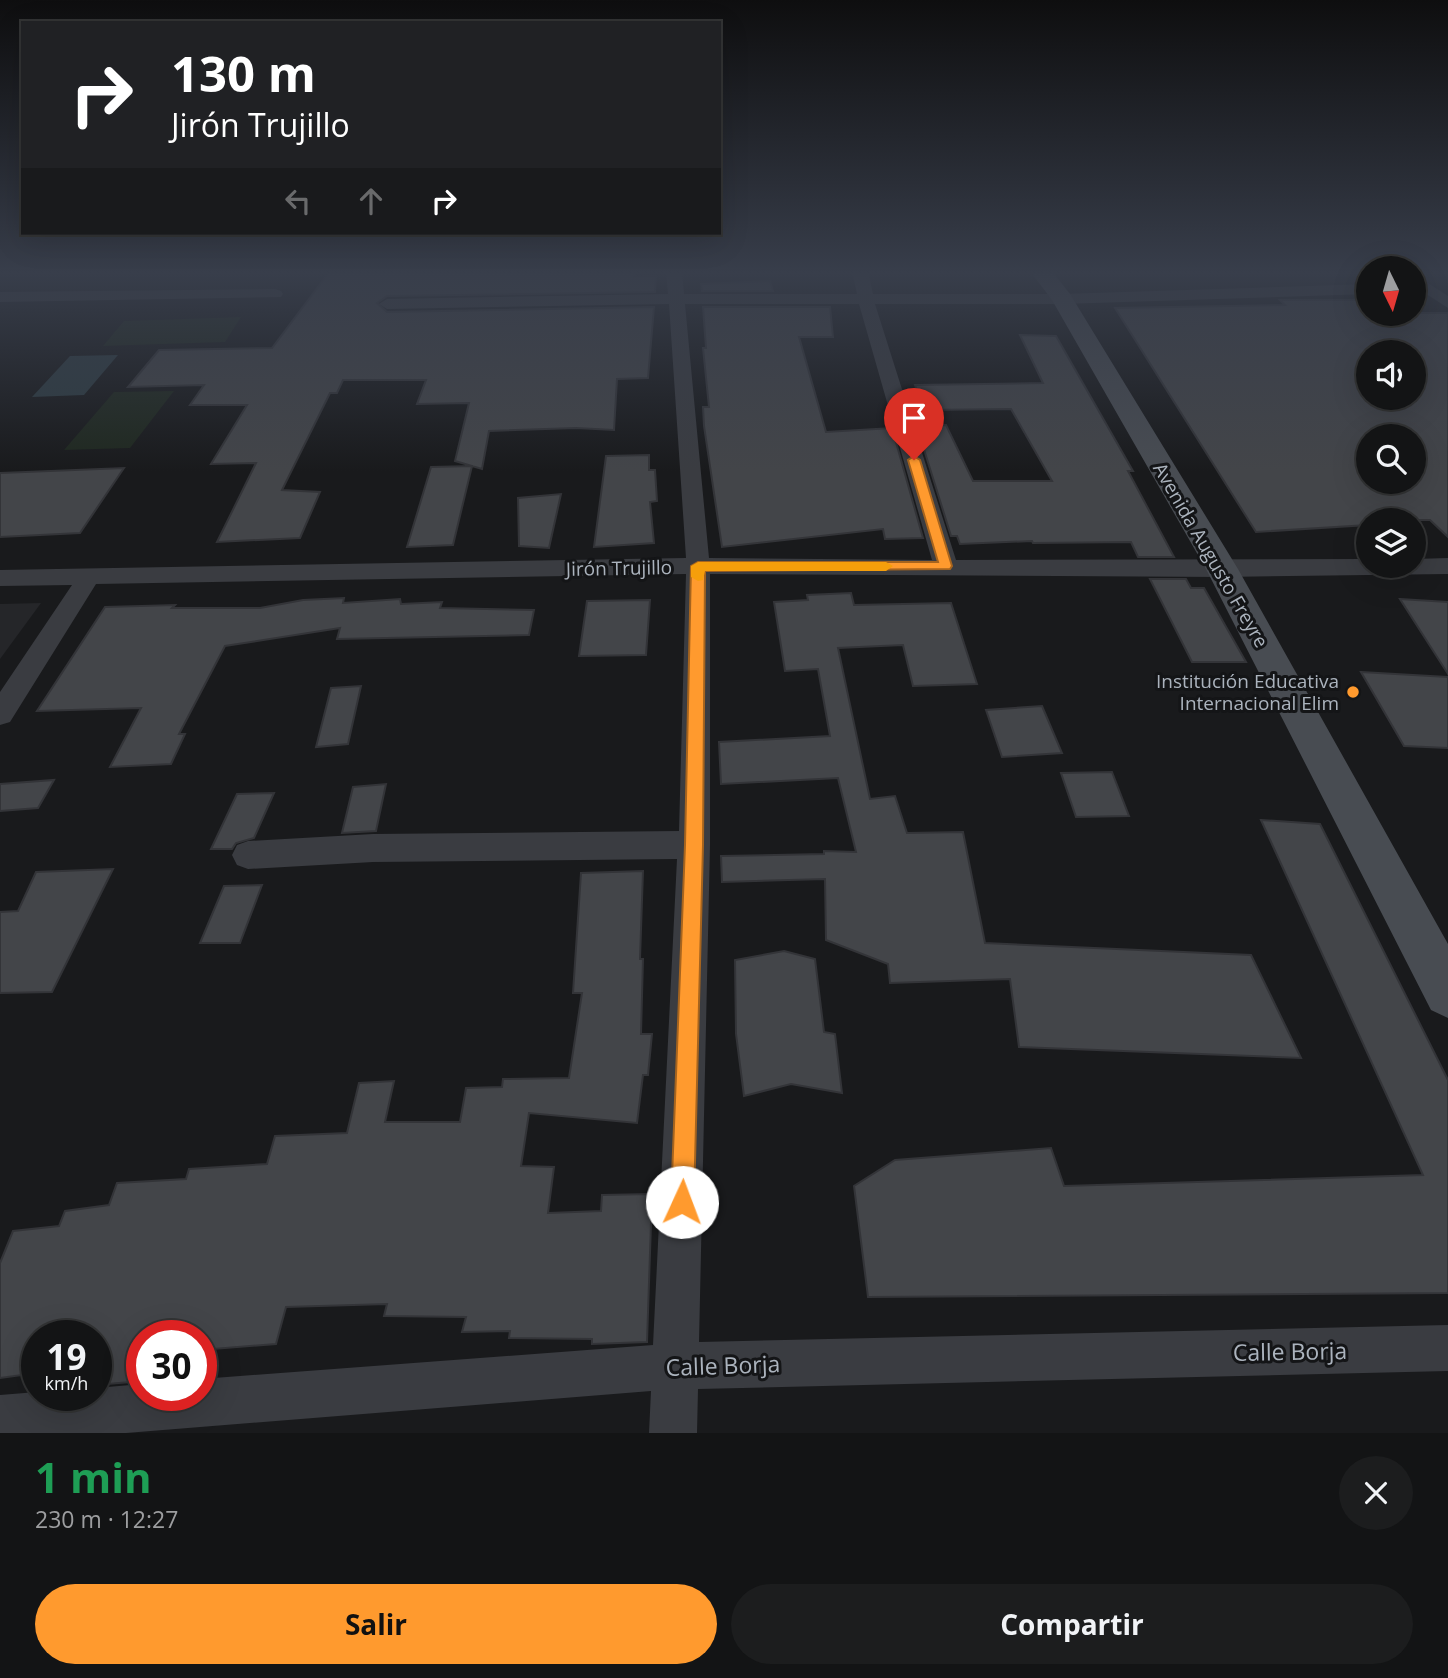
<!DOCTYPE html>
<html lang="es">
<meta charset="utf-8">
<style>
body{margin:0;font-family:"Open Sans",sans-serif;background:#1c1d1e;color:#f1f3f6;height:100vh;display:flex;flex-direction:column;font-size:26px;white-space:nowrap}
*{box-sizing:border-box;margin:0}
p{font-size:23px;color:#9d9ea0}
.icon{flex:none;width:38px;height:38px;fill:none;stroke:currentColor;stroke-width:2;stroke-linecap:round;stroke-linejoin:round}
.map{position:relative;height:1433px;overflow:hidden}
.drawer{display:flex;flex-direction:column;background:#131415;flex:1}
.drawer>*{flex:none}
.guide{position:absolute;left:21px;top:21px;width:700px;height:214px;border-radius:0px;box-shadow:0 7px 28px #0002,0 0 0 2px #323334;background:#202124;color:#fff;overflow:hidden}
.needle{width:46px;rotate:175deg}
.tools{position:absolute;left:1356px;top:256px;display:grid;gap:14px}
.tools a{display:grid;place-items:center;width:70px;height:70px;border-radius:50%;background:#131415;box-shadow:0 7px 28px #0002,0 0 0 2px #323334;font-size:35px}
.speed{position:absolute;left:21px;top:1320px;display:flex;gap:14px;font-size:35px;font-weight:700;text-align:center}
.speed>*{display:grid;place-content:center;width:91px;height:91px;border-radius:50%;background:#131415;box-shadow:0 7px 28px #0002,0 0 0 2px #323334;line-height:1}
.speed small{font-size:18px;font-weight:400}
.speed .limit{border:10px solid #d22;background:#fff;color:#111}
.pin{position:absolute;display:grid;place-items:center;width:60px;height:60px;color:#fff;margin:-72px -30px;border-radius:50% 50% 50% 0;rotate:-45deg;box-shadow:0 0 7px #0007}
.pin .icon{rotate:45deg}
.me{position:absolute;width:77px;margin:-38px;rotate:2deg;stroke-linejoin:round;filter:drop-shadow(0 0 5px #0008)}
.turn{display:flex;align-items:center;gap:24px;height:147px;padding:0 35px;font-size:32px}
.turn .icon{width:91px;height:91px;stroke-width:2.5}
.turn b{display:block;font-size:49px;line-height:60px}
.lanes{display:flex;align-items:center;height:66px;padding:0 35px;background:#0003;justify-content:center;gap:35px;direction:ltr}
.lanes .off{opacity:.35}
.round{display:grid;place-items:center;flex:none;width:74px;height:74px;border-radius:37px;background:#1c1d1e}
.overview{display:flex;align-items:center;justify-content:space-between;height:119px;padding:0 35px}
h1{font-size:42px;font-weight:700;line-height:52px;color:#1e9e55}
.action{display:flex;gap:14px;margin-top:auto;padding:14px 35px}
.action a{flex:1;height:80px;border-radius:42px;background:#ff9a2e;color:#111;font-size:28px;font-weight:700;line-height:80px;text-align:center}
.action a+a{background:#1c1d1e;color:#f1f3f6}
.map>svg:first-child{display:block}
</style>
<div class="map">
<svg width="1448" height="1433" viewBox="0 0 1448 1433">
<rect width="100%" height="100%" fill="#191a1c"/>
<path fill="#252629" d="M41 603 0 659V604Z"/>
<path fill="#1f281f" d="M241 317 225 342 103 346 124 321Z
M174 391 130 448 64 450 114 392Z"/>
<path fill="#2e3c42" d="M118 355 84 395 32 397 70 356Z"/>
<path fill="#434549" stroke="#333438" stroke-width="2" fill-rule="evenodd" d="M330 271H635L634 277 656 276 655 292 387 296 377 303 387 312 654 307 648 378 617 379 614 430 576 428 489 431 482 469 455 461 469 403 417 404 426 380H343L337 393H330L282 490 320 492 300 538 217 542 256 463 211 464 247 405H190L204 385 128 387 159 350 272 348Z
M770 281 773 291H702L701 284Z
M1280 300H1368V313H1448V537L1430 520H1368V525L1256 532 1115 308 1285 305ZM1368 352H1414V397H1368ZM1368 436H1414V481H1368Z
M703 307H830L833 337H799L826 432 892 428 923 538 885 539 883 529 722 547 704 426 703 407H709L703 348H706Z
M1020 335 1056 336 1133 471H1128L1174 557H1138L1131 542 1033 543 1032 541 960 544 957 536H951L917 427 946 425 973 481H1052L1011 409 923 410 915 385 1043 383Z
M649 455V470H655L657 501 650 502 654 543 594 547 606 456Z
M472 466 453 545 407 547 431 467Z
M124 468 80 533 0 537V473Z
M561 494 549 548 519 546 518 498Z
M1150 579H1186L1191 588H1204L1246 662H1192Z
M851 593 854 605 951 603 977 684 913 686 903 645 838 648 870 799 895 796 907 833 963 832 985 943 1251 955 1301 1058 1019 1047 1010 979 890 983 888 964 826 940 825 879 722 882 721 856 824 854V851L856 852 838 778 721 784 719 742 830 736 818 669 785 671 774 602 808 600 807 595Z
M344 598 343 603 400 599 401 604 442 602 440 608 534 610 529 635 337 639 340 628 225 646 179 734H185L171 764 110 767 141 708 37 711 105 607 175 605 172 608H260L303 600Z
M1400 599 1448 602V674Z
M650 600 646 655 579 656 587 601Z
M1361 672 1448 677V748L1404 746Z
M361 686 348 744 316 747 331 688Z
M1042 706 1062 753 1002 757 986 710Z
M1112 772 1129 816 1076 817 1061 773Z
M54 780 38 808 0 811V784Z
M386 784 376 831 342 833 353 787Z
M274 793 254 838 236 843 232 849H211L237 794Z
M1261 820 1320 824 1448 1080V1293L868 1297 854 1186 895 1160 1051 1148 1064 1186 1423 1175Z
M113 869 52 992 0 993V912L18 911 36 872Z
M643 871 640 959H643L641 1034H652L648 1075H643L637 1123 529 1113 521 1166 554 1167 548 1213 601 1211 602 1195 652 1194 647 1342 592 1344V1339L509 1338 510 1331 462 1332 466 1317 384 1316 387 1304 286 1307 276 1344 201 1350V1335H142V1381L96 1385V1335H37V1373L0 1378V1263L13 1231 59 1226 65 1211 109 1205 117 1183 186 1179 189 1169 267 1164 275 1136 347 1133 359 1083 394 1081 385 1122H460L466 1088 502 1087 503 1079 569 1078 582 993H573L581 873Z
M262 885 240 943H200L224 886Z
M784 951 815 959 824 1032 835 1034 842 1093 791 1084 744 1096 736 1034 735 960Z"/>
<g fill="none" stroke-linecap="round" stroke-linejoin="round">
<path fill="#3a3c41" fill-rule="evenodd" d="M666 271H682L684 294H857L852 271H868L873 294H1062L1368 284V294L1062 304H875L956 560 1368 559V565H1414V559L1448 558V574L1222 577 710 574V845L699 1342 1448 1325V1371L698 1389 697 1433H649L651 1391 126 1433H0V1395L37 1392V1395H96V1388L142 1384V1395H201V1379L653 1345 677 859 373 862 248 869 237 865 232 855 237 845 248 841 373 834 679 831 686 574 96 584 10 722 0 725V692L72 585 0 586V570L686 558 669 304 387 309 379 304 387 299 668 294ZM685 304H859L932 560 709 558Z
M1414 274 1448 296V308L1414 286Z
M275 289 281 291 283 294 281 297 0 302V292Z"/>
<path fill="#484c52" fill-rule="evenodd" d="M1030 271H1052L1070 294 1238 569 1448 944V1018L1431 1010 1206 569 1052 300Z"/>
</g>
<linearGradient id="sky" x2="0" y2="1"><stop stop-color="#0e0e0f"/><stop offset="0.58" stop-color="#383e4b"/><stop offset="1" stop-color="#383e4b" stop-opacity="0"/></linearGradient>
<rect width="1448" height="471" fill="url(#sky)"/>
<path fill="#ff9a2e" stroke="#a6641e" stroke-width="2" d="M914 456 920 460 952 566 950 569 705 571 703 845 694 1202 691 1210 682 1213 674 1210 671 1202 685 845 691 566 698 562H938L908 460Z"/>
<path fill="#f59e0b" d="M698 562H886L893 566 886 571H705L703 580 698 581 691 577V566Z"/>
<circle fill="#ff9a2e" stroke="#141517" stroke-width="2.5" cx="1353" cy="692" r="7"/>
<g text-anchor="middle" stroke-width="6" stroke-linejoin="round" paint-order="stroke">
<g font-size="19" fill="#abb3bd" stroke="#141517">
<text transform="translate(1211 555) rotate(60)" y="7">Avenida Augusto Freyre</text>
<text transform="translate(619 568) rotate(-1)" y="7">Jirón Trujillo</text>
</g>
<g font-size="19" fill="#abb3bd" stroke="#141517" text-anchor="end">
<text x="1339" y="688">Institución Educativa<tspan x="1339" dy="22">Internacional Elim</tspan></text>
</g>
<g font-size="23" fill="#abb3bd" stroke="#141517">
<text transform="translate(1290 1352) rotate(-1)" y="8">Calle Borja</text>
<text transform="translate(723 1366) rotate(-2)" y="8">Calle Borja</text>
</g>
</g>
</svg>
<div class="tools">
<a><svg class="needle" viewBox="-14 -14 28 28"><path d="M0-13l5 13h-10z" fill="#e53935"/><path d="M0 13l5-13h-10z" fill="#9d9ea0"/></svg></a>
<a><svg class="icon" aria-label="sound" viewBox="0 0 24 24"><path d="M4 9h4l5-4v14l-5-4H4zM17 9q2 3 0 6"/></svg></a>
<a><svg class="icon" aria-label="search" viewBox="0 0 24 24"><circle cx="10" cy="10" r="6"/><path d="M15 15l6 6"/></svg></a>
<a><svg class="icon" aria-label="layers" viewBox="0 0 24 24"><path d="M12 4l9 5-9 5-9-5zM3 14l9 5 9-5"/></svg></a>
</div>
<div class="speed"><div>19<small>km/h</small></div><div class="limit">30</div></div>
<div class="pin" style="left:914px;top:460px;background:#d93025"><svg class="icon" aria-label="arrive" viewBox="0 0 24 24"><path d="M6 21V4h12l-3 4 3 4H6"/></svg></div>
<svg class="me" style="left:682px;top:1202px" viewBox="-20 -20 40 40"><circle r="19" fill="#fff"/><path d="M0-13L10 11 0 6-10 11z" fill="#ff9a2e"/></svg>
<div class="guide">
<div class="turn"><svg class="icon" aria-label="right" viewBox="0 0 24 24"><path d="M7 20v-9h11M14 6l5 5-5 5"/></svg><div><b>130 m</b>Jirón Trujillo</div></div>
<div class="lanes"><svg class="icon off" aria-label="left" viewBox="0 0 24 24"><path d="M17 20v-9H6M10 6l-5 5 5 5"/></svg><svg class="icon off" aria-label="ahead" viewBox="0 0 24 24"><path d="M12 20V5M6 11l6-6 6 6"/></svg><svg class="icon" aria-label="right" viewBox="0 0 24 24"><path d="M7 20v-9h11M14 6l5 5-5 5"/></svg></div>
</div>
</div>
<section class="drawer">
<div class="overview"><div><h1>1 min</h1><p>230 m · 12:27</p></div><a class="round"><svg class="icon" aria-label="close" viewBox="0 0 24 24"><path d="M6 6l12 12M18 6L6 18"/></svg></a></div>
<div class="action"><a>Salir</a><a>Compartir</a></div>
</section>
